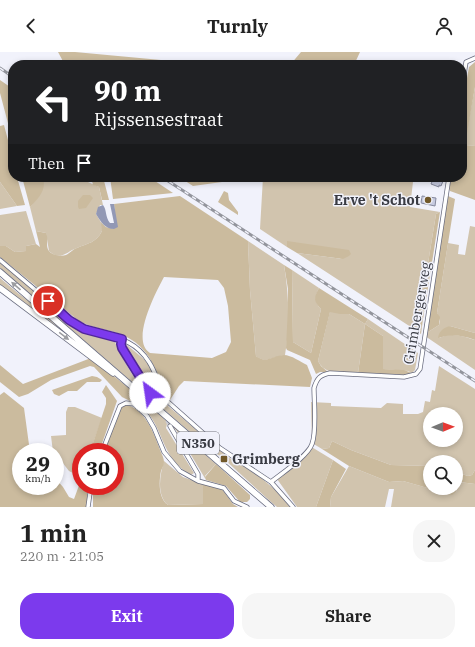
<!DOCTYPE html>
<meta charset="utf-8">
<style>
body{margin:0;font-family:"IBM Plex Serif",serif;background:#f6f6f6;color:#222;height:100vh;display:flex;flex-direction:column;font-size:15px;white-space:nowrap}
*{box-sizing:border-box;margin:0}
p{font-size:13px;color:#767676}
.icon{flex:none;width:22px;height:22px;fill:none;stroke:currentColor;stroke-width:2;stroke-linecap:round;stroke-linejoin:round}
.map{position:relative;height:455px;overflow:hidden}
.drawer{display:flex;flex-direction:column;background:#fff;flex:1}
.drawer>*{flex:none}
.top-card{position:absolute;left:8px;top:8px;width:459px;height:122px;border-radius:16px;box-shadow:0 2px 6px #0003;background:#202124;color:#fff;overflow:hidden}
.needle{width:26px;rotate:89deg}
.fabs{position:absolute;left:423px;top:355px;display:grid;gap:8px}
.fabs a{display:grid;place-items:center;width:40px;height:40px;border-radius:50%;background:#fff;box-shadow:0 2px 6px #0003;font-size:20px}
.speed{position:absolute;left:12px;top:391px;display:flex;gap:8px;font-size:20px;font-weight:700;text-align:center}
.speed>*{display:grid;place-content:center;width:52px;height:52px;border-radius:50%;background:#fff;box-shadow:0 2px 6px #0003;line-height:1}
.speed small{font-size:10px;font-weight:400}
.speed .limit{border:6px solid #d22;background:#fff;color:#111}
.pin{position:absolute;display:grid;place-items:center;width:34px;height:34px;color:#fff;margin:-17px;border:2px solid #fff;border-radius:50%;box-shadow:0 1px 4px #0007}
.me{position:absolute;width:44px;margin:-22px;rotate:329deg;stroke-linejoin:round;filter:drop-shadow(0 0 3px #0008)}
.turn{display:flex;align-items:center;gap:14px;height:84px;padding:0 20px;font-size:18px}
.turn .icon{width:52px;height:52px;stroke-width:2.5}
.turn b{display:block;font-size:28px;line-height:34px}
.then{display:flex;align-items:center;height:38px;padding:0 20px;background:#0003;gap:8px;font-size:15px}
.round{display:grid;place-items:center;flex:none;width:42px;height:42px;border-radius:16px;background:#f6f6f6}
.head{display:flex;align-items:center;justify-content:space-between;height:68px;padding:0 20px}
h1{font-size:24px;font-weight:700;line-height:30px}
.action{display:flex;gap:8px;margin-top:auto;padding:8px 20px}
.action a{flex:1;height:46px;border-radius:16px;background:#7c3aed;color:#fff;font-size:16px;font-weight:700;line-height:46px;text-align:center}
.action a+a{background:#f6f6f6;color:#222}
header{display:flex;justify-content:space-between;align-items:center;height:52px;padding:0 20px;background:#fff;font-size:18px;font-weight:700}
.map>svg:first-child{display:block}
</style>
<header><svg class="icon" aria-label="back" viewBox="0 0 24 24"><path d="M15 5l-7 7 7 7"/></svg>Turnly<svg class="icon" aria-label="person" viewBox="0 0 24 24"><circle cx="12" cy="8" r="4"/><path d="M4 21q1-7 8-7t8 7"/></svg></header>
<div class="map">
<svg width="475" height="455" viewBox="0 0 475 455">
<rect width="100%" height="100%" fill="#f1f2fb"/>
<path fill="#d1c4ae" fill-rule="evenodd" d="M475 35V94L464 93Z
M43 125H77L99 135 103 153H100L96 162 102 172V179C96 191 88 191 77 196 67 199 61 210 49 199L46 181 36 179 30 155C36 148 46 135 43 125Z
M263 125H392L413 130 410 155 440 160 436 162 417 279 297 201 343 207 287 190V195L260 177Z
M0 130 17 154 0 157Z
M26 159 36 192 26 194 27 199 15 200 6 194H0V163Z
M470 174 475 175V281L450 274 439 286C451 280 463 284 475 288V318L425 284V282L439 273 440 269 437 261 448 191 459 193 458 202 465 203Z
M248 189 284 213C289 242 290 274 285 303 275 304 265 312 256 304L250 238Z
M0 210 78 276 89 281 113 286C119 299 138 339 153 343L151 336 125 294 127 293 145 308 151 316 158 337 168 354 226 403 223 406 212 399 0 216Z
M292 218 319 236C315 244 314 250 321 257L311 301 293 290Z
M0 226 19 242 49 263 116 321 49 269 2 236 0 234Z
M330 259 344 262H349L365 272 368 267 418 301 415 318 412 321 408 319 383 317V284L365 272 358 321C344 321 325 324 318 309Z
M439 314 475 337V418L472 423 468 424 456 420V410H430V414L391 413 351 398 332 389 329 396 322 397 312 391 311 350 331 351V354L381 356 387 351 403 352V362H418L423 360 425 349 430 350 432 338 435 339ZM430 362H456V388H430Z
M144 348 216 412 205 424 206 428 176 378 167 372 166 376 194 421 191 423C159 405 165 375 142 355Z
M68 355H75L102 366 90 400H81V425L69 419 62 410 55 408V400H53L51 384 66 383V360Z
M310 394 333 408 316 455H297L277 427Z
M226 404C251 418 273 432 290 455H277L271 450 224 407Z
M164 409 183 425 203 432V452L168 453C156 443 160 422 164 409Z
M349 414 389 430 403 429 449 442 456 440 459 430 475 432V455H391L394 437H389L385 455H330L331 445Z"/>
<path fill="#cbbb9e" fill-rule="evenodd" d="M58 0H75L161 8 160 13H65Z
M301 0H360L354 13H290Z
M475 10V35L465 93 475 94V148L450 139 449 136 451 125H462V54L469 15Z
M0 28 13 37V90L0 41Z
M4 73 13 107V125H17L25 153 17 154 0 130V74Z
M22 125H43C47 138 38 147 30 155Z
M91 125H103L109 148H102L99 135 93 133Z
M110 125H149L173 141 113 147Z
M179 125H226L222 130 193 134Z
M224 139 228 141 229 148 238 160V163L218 150Z
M83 143H90L93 146 86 156 79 157 78 155V149Z
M180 144 248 189 250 238 256 304C266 312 274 303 284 303 291 303 301 310 307 313L312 326 310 335 184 329 179 334 170 348C155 321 153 295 120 282 106 277 92 276 79 269L0 205V194H6L15 200 26 199V194L36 192 40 195 36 179 46 181C49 186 45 194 49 199 52 203 61 205 66 203 70 201 73 197 77 196 88 191 96 191 102 179L101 170 106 175 114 177 115 161 114 152ZM164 225 218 228 224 236 228 254 231 290 226 300 212 306 150 301C130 289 156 240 164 225Z
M448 144 455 147 437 261 440 265 439 273 425 282Z
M440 160 423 267 421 282 417 279 436 162Z
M287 189 349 198 351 202 349 204 343 207 297 201 287 195Z
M284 213 292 218 293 290 311 301 321 257C313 249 314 245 319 236L368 267 365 272 383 284V317L404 318 412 321 405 323 358 321 365 272 349 262H340L330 260 318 309 321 314 328 320H320L316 322 310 308 287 298 286 296 288 254V237Z
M450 274 475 281V288C462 283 451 282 438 286 439 279 443 276 450 274Z
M91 306 144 348 142 355 122 345 94 315 90 314 51 328 28 342 19 345 0 330V313L23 332Z
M92 324 97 325 102 328 100 330H87L77 339H68L59 344 54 342 52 338Z
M106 333 117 349 99 400H90L106 352V346L102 340Z
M4 340 24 356 30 400H21V434H55V426L63 435 69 445 74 447 81 428V434H87V455H0V343Z
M127 353C145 358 153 379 159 395 160 399 164 405 164 410 164 413 162 416 161 419 159 429 158 446 168 453L203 452V432L222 437 233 452 238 455H93V434H115V400H104L118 359 122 354Z
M332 389 351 398 391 413 430 414V436H456V420L468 424 472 423 475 418V432L459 430 456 440 452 443 403 429 389 430 349 414 322 397 329 396Z
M333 408 346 417 331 445 330 455H316Z
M216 412 250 443V447L247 450H240L226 434 206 428 205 425Z"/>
<path fill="#9298b5" d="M110 152H114L118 175 114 177C105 177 101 170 96 162L98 155 103 153C107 158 105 165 110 171H114Z"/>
<path fill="#c7cbe0" stroke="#84889c" d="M434 125 443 129 441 134 439 133V135L431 132Z
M422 144 436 146 435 154 421 151Z"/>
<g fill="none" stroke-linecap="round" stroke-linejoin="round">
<path stroke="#cccdd6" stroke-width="3.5" stroke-dasharray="3.5 2" stroke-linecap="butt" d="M150 341 159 356
M164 364 170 374"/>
<g stroke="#696c7f" stroke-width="5">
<path id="street" d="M462 35 466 10 475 6
M0 208 77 273C103 287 130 280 149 310 157 322 159 337 167 349L220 396 271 430 293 455
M122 287 121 292 122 296 150 341
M170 374 198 422V429
M102 400 120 354 126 351 134 352 147 364 154 376 164 400 180 419 198 429 224 436 234 449 247 455
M271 430C282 421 308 404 312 392 317 379 314 350 314 336 317 326 320 323 330 321L404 325 416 322 420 317 449 125
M88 455 91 434"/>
</g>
<g stroke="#696c7f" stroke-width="7">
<path id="primary" d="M0 220 271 455
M0 236 113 321"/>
</g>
<use href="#street" stroke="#fff" stroke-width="3.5"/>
<use href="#primary" stroke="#fff" stroke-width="5.5"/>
<g stroke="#93959d" stroke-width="3">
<path id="rail" d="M0 16 13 25
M162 125 475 329"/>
</g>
<use href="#rail" stroke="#f1f2fb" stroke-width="1.5" stroke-dasharray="4.5" stroke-linecap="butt"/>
</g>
<defs><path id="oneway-solid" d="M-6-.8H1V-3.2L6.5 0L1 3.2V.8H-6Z"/></defs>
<g fill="#9c9da1">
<use href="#oneway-solid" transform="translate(16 234) rotate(-139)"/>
<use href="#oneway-solid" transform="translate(64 284) rotate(37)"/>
</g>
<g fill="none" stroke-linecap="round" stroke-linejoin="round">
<g stroke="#51269a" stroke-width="10">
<path id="route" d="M48 249 69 268 84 277 122 287 121 292 122 296 150 341"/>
</g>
<use href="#route" stroke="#7c3aed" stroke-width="7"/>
</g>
<g fill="#71592a" stroke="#f1f2fb" stroke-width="1.5">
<circle cx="428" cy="148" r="4"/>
<rect x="220" y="403" width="8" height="8" rx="2"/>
</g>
<g text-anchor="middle" stroke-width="3" stroke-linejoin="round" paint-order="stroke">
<rect fill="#f1f2fb" stroke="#70727a" stroke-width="1" x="177" y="380" width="42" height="22" rx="3"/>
<g font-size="13" font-weight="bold" fill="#393b43">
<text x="198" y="396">N350</text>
</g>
<g font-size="14" font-weight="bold" fill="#393b43" stroke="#f1f2fb" text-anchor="end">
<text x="420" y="153">Erve 't Schot</text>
<text x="232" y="412" text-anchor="start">Grimberg</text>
</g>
<g font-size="14" fill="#393b43" stroke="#f1f2fb">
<text transform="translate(417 261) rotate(-80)" y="5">Grimbergerweg</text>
</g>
</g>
</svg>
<div class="fabs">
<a><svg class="needle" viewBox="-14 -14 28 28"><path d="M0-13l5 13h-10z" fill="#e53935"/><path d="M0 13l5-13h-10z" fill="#767676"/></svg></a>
<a><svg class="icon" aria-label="search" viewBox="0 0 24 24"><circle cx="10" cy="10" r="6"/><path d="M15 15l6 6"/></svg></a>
</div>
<div class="speed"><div>29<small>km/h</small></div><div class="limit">30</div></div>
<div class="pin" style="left:48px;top:249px;background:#d93025"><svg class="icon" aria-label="arrive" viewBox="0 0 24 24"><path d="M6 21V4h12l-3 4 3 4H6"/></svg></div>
<svg class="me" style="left:150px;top:341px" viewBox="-20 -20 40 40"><circle r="19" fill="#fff"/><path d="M0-13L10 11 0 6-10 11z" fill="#7c3aed"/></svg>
<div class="top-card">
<div class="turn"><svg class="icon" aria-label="left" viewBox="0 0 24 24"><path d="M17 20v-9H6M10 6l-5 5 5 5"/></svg><div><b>90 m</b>Rijssensestraat</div></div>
<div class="then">Then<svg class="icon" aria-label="arrive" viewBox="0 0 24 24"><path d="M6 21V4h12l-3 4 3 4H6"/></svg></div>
</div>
</div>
<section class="drawer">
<div class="head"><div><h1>1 min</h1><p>220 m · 21:05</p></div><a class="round"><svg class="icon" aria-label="close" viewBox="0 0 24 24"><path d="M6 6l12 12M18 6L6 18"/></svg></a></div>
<div class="action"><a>Exit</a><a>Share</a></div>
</section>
